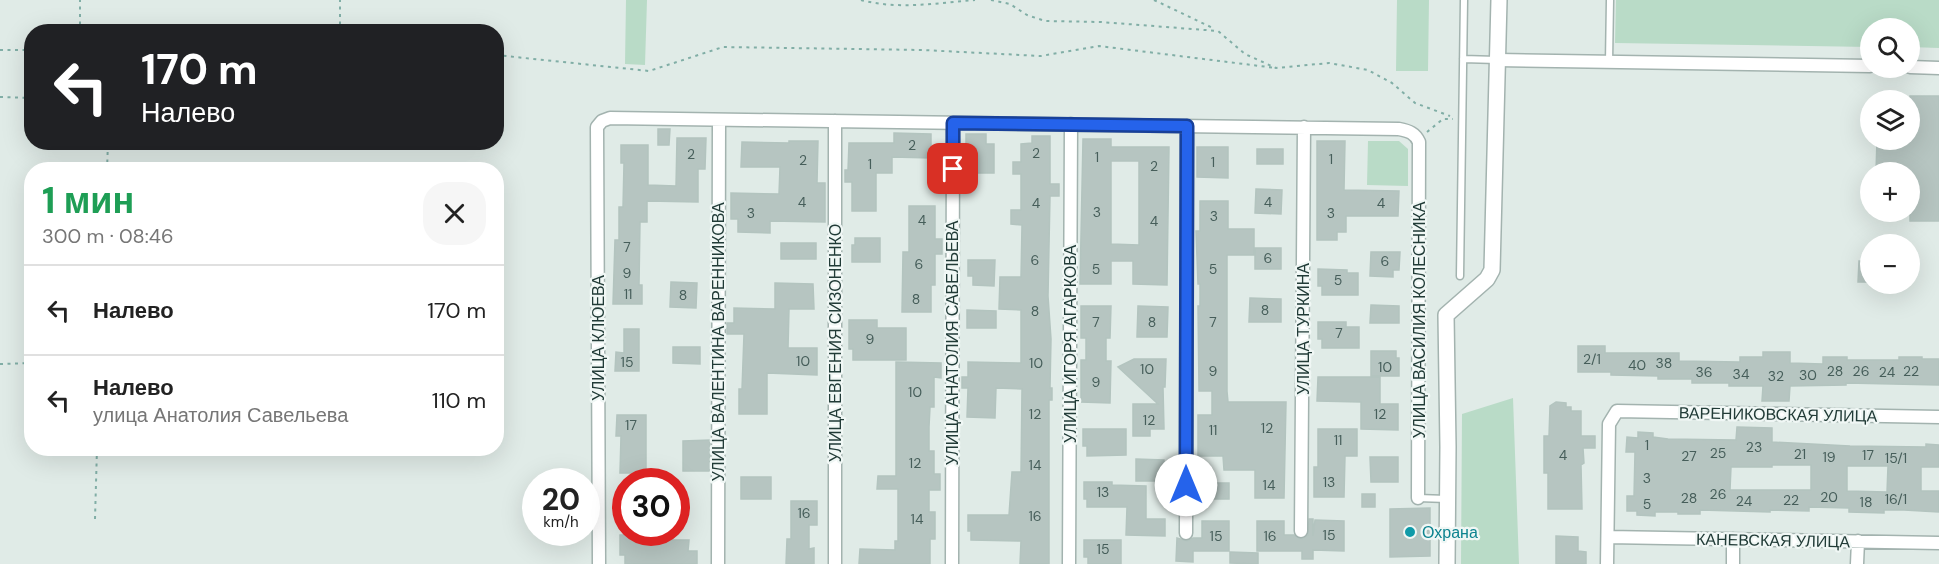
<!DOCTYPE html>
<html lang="ru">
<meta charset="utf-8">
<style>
body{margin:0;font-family:"DM Sans",sans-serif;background:#f6f6f6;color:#222;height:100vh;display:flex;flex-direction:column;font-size:22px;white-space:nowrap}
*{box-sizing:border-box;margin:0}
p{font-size:20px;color:#767676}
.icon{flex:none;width:33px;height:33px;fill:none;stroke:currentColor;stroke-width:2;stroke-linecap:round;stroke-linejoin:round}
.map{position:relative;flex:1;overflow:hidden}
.drawer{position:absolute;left:24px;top:162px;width:480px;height:294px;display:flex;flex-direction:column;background:#fff;border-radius:24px;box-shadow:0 6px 24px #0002}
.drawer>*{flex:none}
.hud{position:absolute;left:24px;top:24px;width:480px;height:126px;border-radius:24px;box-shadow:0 6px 24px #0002;background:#202124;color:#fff;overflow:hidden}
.buttons{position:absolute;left:1860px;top:18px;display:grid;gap:12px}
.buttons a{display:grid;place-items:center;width:60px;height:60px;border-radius:50%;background:#fff;box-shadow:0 6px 24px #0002;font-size:30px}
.speed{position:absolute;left:522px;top:468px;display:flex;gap:12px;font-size:30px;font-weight:700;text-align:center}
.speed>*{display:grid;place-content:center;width:78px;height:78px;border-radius:50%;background:#fff;box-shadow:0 6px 24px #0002;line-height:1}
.speed small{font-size:15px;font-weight:400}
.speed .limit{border:9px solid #d22;background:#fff;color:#111}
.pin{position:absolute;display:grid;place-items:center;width:51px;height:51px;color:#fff;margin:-26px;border-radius:12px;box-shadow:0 3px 9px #0006}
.me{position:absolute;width:66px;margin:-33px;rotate:0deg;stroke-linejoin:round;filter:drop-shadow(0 0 4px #0008)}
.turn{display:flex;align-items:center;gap:21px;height:126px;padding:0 18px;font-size:27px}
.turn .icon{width:78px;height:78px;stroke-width:2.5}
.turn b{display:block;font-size:42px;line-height:51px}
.round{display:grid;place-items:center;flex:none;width:63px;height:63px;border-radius:24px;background:#f6f6f6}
.headline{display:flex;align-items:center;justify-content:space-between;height:102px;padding:0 18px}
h1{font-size:36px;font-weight:800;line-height:45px;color:#1e9e55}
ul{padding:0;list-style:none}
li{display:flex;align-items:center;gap:18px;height:90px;padding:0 18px;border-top:2px solid #e0e0e0}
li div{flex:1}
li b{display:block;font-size:22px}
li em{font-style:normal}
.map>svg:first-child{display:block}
</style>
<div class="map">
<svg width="1939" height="564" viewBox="0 0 1939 564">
<rect width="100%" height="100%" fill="#e0ebe7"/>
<path fill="#b9dbc7" d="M626 0H647L645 65 625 64Z
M1397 0H1429L1428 71H1396Z
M1616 0H1939V48L1910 47V28H1870V47L1615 43Z
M1368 141H1399L1408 149V186L1367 185Z
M1513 398 1519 564H1461L1462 414Z"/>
<path fill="#b6c5c1" stroke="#b3c4bf" stroke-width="1.5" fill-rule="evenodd" d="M1910 96H1939V221H1910V172H1876L1877 140H1910Z
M658 129H670L669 145H658Z
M894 133 931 134V158L892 157V173H876V211H852V182H845V170H848L849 143H894Z
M966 134H986V144H994V173H966Z
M1032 136H1050V184H1059V196H1050L1048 296 1051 339 1050 388H1052V400H1049V564H1020L1021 541 971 540V531H968V515H1009L1012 472H1021L1022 389 996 388 995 418 967 417 968 388H962V377H968V362L1021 363V310L999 309 1000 277H1021L1022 225 1011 224V210H1021V174H1013V162H1021V144L1032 143Z
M677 138H706L705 169H698V202L647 201V222H640L639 285H642V304H613L615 240H619V207H623L624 163H621V145H648V185L676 186Z
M1083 139H1111V147H1169L1167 285 1133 284V261H1111V284H1080ZM1111 161H1139V245L1111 244Z
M789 141H818L817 183H825V222L770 221V233L738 232V219H731V193L779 194 780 167H741L742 142 789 143Z
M1317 141H1345L1344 190 1399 191 1398 216H1346V232H1337V240H1317Z
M1197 147H1228V178L1197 177Z
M1257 149H1283V164H1257Z
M1256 189 1282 190 1281 214 1255 213Z
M1200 201H1228V229H1254V255H1227V391L1228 402H1286L1284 498H1255V470H1224L1223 456H1198V415H1212V391H1199L1198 306H1200V284H1198L1196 231H1200Z
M909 206H935V239H942V254H935V285H931V312H902L903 252H909Z
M855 238H880V262H852V245H855Z
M781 243H816V259H781Z
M1255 248H1281V269H1255Z
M1371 252H1400L1399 270H1393V277L1370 276Z
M968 260H995L994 286 973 285V276H968Z
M1859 261 1870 262V282H1858Z
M1318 269 1347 270V273H1358V295H1322V286H1318Z
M671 282 697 283 696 308 670 307Z
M775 283 813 284 814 309H789L788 348H817V375L767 373V414H739V389H742L744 334H727V323H734V308L775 309Z
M1250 298 1281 299V322H1249Z
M1371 305 1399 306V323H1370Z
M1081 306H1111L1110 338H1106V361H1111L1110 403 1081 402V360H1086V338H1081Z
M1138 306 1168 307 1167 337H1137Z
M967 310 996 311V328H967Z
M849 320H877V328H906V360H853V349H849Z
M1318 322H1346V327H1359V348H1322V339H1318Z
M624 329H639V371H615L616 352 624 353Z
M1578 346H1605V353H1679V361L1740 362V357H1763V352H1790V363L1823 364V357H1847V360H1899V357H1922V359H1939V385L1846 383V385L1790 386 1789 401H1762L1763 386H1729V383H1692V379H1658V376L1611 375V372H1578Z
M673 347H700V364L673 363Z
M1371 351H1396V358H1399V376H1371Z
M1134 359H1166L1165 387H1163L1164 429H1150V436H1133V404H1158L1118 367Z
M896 362 941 363V378L934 377V407H930L929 427V451H934V474H940V490H929V512H935V539H930V564H859L860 549 895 550V541H898V489H877L878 476H896Z
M1318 377H1380V404H1398V430L1361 429V402L1317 401Z
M1556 402 1566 403V407H1571V411H1581V436H1595V448H1583L1584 463 1581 465 1582 509H1548V473H1544V436H1549L1550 406Z
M617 415H646V473H620L621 436H616Z
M1737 427 1772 428V442L1850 446 1926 447V444L1939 445V467H1921V491H1939V512L1904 510H1884V513L1849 512V508L1809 507V511L1770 510V512L1700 510V514H1678V512H1655V516L1637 515V511H1627V496H1634L1635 452H1626L1627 437 1638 438V432L1653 433V437L1668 439 1736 440ZM1772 465H1811V490H1730L1731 467H1772ZM1847 466H1888L1887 492 1847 491Z
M1083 429H1126V455L1087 456V446H1083Z
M1318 429H1357V456H1345L1344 497H1314V467H1318Z
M710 440V471H683V441Z
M1370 457H1398V482H1371Z
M1136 459 1164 460 1163 481H1136Z
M741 477H771V499H741Z
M1084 482H1112V485L1146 486V519H1165V536L1126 535 1127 507H1087V499H1084Z
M1201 483H1229V499H1201Z
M1362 494H1375V507H1362Z
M791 501H817V525H809V549L814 548V564H786L787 539H791Z
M1430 508V556L1390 557V509Z
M1309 519H1313V536L1315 520 1344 521V551L1313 550V559H1302V551H1257V521H1284V535H1294L1302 539 1308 535Z
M1202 521H1229V551H1193V562L1176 561 1177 538 1187 541 1193 538H1202Z
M620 535H649V540H689L688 551H697V564H625V555H620Z
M1556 536 1578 537V551L1586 552V564H1556Z
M1084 540H1121V564H1088V557H1084Z
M1230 552 1258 553V564L1230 563Z"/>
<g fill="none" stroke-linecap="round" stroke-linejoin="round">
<g stroke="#a3b3af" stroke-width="9">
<path id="service" d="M1463 59 1497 60
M1609 62 1610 0
M1460 276 1464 0
M1418 498 1447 499
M1434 534H1446"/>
</g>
<g stroke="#a3b3af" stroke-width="15">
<path id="minor" d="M1498 60 1870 66
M1910 67 1939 68
M1301 531 1304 127
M1186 533 1187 126
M1608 537 1939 543
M599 564 597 127 602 121 610 118 1399 129C1409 131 1415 133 1419 142L1418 498
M718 564 719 120
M835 564V121
M952 564 953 123
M1069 564 1071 124
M1607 564 1609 424 1617 411 1939 417
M1733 564V539
M1857 564 1858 541"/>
</g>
<g stroke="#a3b3af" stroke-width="18">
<path id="tertiary" d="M1447 564 1448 447 1446 315 1487 279 1492 270 1499 0"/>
</g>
<path stroke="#81aea6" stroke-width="2" stroke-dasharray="3 4.5" stroke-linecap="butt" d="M861 0C898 10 938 3 975 0
M991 0 1010 4 1027 15 1045 21 1101 22 1218 31 1245 54 1276 68 1329 63 1368 70 1392 83 1415 103 1450 116
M1154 0 1215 29
M80 32V0
M340 32V0
M0 50H32
M496 55 649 71 723 47 922 50 1041 56 1099 46 1276 68
M0 97 32 98
M1427 132 1443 119H1453
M107 170 108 142
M0 364 32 363
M95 519 97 448"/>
<use href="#service" stroke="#fff" stroke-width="6"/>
<use href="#minor" stroke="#fff" stroke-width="12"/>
<use href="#tertiary" stroke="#fff" stroke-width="15"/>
</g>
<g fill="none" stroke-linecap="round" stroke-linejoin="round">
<g stroke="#184099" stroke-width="15">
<path id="route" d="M953 169V123L1187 126 1186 485"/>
</g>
<use href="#route" stroke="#2563eb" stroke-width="10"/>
</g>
<circle fill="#0f9aa8" stroke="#f0f7f5" stroke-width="2" cx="1410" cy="532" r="6"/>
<g text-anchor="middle" stroke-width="4.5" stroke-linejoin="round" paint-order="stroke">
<g font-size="14" fill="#465e5a">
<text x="912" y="150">2</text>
<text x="1036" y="158">2</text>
<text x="691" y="159">2</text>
<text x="1097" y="162">1</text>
<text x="1331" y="164">1</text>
<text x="803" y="165">2</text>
<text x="1213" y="167">1</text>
<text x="870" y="169">1</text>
<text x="1154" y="171">2</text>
<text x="802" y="207">4</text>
<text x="1268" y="207">4</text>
<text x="1036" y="208">4</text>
<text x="1381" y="208">4</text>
<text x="1097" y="217">3</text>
<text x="751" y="218">3</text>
<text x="1331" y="218">3</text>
<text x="1214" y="221">3</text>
<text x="922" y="225">4</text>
<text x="1154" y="226">4</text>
<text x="627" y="252">7</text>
<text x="1268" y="263">6</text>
<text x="1035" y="265">6</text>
<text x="1385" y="266">6</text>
<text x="919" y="269">6</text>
<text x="1096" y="274">5</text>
<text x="1213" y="274">5</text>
<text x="627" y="278">9</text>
<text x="1338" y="285">5</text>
<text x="628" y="299">11</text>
<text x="683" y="300">8</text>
<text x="916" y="304">8</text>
<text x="1265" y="315">8</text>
<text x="1035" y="316">8</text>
<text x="1096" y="327">7</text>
<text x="1152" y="327">8</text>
<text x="1213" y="327">7</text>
<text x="1339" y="338">7</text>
<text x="870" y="344">9</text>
<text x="1592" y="364">2/1</text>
<text x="803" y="366">10</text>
<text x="627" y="367">15</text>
<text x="1036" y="368">10</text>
<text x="1664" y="368">38</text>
<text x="1637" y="370">40</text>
<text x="1385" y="372">10</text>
<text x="1147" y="374">10</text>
<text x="1213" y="376">9</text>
<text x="1835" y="376">28</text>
<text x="1861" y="376">26</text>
<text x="1911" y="376">22</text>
<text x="1704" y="377">36</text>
<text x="1887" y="377">24</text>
<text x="1741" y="379">34</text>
<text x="1808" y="380">30</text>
<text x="1776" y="381">32</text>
<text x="1096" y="387">9</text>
<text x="915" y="397">10</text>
<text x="1035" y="419">12</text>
<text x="1380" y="419">12</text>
<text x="1149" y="425">12</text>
<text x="631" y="430">17</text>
<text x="1267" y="433">12</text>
<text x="1213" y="435">11</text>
<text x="1338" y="445">11</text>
<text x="1647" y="450">1</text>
<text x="1754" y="452">23</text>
<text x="1718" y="458">25</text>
<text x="1800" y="459">21</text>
<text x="1563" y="460">4</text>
<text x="1868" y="460">17</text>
<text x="1689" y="461">27</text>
<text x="1829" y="462">19</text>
<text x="1896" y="463">15/1</text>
<text x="915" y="468">12</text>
<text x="1035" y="470">14</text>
<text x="1647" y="483">3</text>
<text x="1329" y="487">13</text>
<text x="1269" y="490">14</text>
<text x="1103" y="497">13</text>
<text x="1718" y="499">26</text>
<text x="1829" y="502">20</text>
<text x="1689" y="503">28</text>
<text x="1896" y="504">16/1</text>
<text x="1791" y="505">22</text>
<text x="1744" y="506">24</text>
<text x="1866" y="507">18</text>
<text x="1647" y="509">5</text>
<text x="804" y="518">16</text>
<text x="1035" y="521">16</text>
<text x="917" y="524">14</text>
<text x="1329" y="540">15</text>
<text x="1216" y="541">15</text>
<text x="1270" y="541">16</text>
<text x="1103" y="554">15</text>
</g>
<g font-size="16" fill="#213b37" stroke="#f0f7f5">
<text transform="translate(1419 320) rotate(-90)" y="6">УЛИЦА ВАСИЛИЯ КОЛЕСНИКА</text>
<text transform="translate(1303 329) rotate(-90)" y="6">УЛИЦА ТУРКИНА</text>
<text transform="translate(598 338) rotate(-90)" y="6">УЛИЦА КЛЮЕВА</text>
<text transform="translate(718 342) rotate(-90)" y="6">УЛИЦА ВАЛЕНТИНА ВАРЕННИКОВА</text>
<text transform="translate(835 343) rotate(-90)" y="6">УЛИЦА ЕВГЕНИЯ СИЗОНЕНКО</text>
<text transform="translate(952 343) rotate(-90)" y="6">УЛИЦА АНАТОЛИЯ САВЕЛЬЕВА</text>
<text transform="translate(1070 344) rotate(-90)" y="6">УЛИЦА ИГОРЯ АГАРКОВА</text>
<text transform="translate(1778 414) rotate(1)" y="6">ВАРЕНИКОВСКАЯ УЛИЦА</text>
<text transform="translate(1773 540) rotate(1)" y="6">КАНЕВСКАЯ УЛИЦА</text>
</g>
<g font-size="16" fill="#0d838f" stroke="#f0f7f5" text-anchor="start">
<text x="1422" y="538">Охрана</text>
</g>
</g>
</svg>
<div class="buttons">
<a><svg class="icon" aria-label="search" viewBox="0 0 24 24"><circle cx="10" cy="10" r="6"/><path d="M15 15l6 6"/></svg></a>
<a><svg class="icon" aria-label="layers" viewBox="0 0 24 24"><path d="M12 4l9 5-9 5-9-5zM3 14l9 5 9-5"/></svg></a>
<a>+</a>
<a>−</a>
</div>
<div class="speed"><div>20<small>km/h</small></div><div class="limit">30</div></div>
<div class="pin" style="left:953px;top:169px;background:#d93025"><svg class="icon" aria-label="arrive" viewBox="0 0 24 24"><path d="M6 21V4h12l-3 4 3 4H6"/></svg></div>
<svg class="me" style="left:1186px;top:485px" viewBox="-20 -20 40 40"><circle r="19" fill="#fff"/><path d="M0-13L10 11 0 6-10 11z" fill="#2563eb"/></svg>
<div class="hud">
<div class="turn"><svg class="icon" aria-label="left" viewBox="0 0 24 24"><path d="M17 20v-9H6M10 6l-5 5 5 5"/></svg><div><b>170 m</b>Налево</div></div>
</div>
<section class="drawer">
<div class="headline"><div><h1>1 мин</h1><p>300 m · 08:46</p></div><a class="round"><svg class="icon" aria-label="close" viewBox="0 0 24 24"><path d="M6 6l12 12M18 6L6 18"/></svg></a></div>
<ul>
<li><svg class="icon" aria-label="left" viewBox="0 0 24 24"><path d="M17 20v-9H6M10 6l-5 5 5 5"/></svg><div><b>Налево</b></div><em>170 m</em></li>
<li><svg class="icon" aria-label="left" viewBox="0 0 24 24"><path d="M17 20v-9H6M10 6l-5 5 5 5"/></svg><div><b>Налево</b><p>улица Анатолия Савельева</p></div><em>110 m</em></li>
</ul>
</section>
</div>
